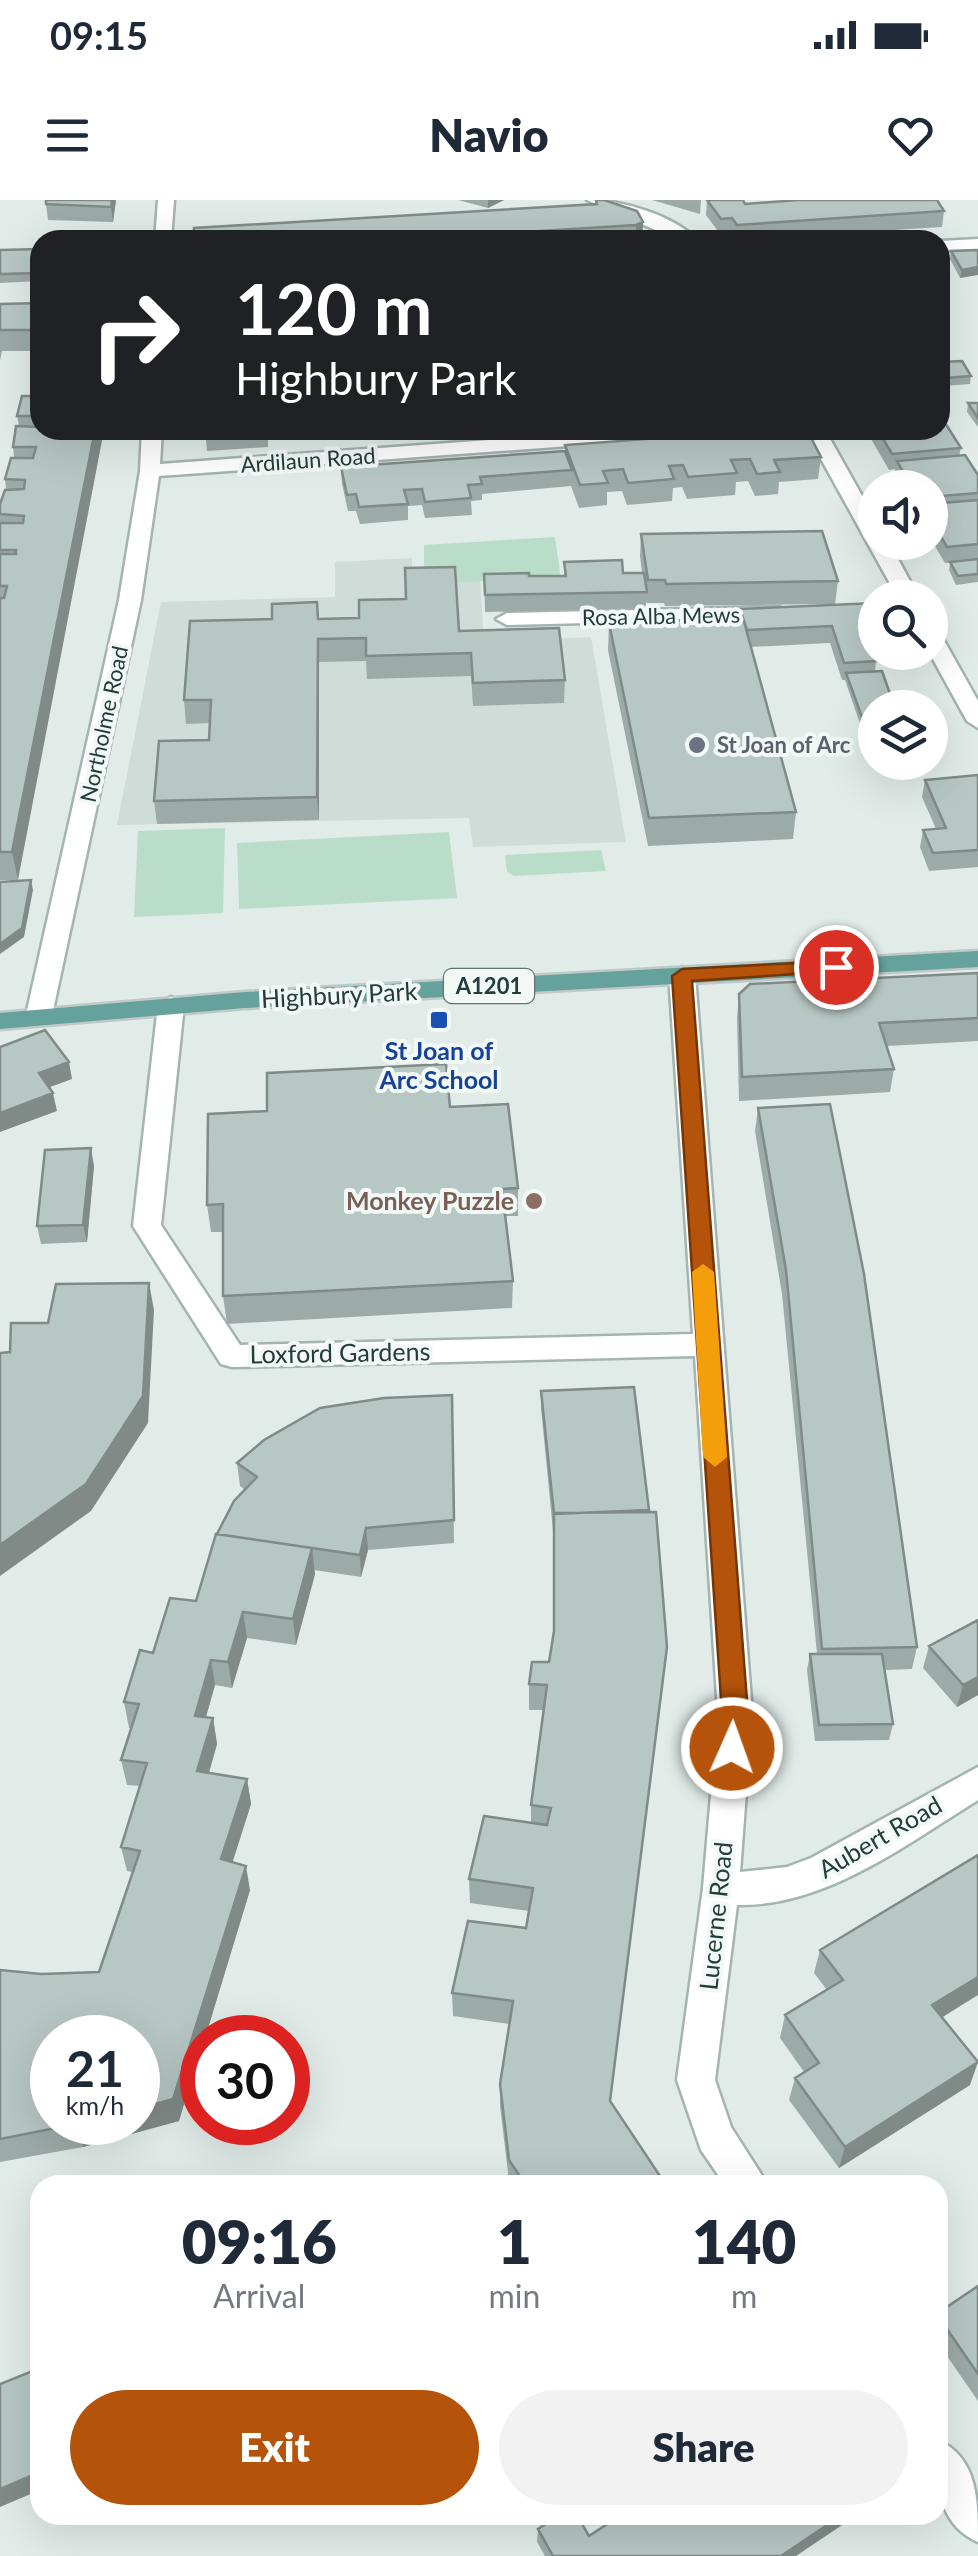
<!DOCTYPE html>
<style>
body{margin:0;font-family:Lato,sans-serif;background:#f2f2f3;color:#1f2937;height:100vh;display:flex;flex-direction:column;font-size:38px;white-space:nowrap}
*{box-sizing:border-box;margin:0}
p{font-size:32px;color:#747a83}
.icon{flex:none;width:55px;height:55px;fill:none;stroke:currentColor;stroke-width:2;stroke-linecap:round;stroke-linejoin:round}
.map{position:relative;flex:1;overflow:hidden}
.panel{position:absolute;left:30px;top:1975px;width:918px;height:350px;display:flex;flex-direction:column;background:#fff;border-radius:30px;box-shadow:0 10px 40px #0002}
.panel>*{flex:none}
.hud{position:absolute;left:30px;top:30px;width:920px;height:210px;border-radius:30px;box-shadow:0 10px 40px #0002;background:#202124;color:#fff;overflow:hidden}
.fabs{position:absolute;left:858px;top:270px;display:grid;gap:20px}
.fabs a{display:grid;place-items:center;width:90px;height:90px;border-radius:50%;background:#fff;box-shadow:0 10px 40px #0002;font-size:50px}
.speed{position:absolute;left:30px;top:1815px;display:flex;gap:20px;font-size:50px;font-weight:700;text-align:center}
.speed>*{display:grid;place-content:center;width:130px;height:130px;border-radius:50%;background:#fff;box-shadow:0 10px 40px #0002;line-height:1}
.speed small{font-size:25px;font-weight:400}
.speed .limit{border:15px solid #d22;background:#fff;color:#111}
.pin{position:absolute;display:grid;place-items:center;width:85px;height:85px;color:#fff;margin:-42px;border:5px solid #fff;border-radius:50%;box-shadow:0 2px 10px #0007}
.me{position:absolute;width:110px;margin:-55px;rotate:2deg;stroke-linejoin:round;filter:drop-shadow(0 0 8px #0008)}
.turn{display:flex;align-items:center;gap:35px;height:210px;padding:0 40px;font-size:45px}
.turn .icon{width:130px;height:130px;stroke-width:2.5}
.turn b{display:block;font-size:70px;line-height:85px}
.eta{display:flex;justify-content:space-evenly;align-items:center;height:170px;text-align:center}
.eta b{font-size:60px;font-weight:800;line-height:70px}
.cta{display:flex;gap:20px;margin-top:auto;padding:20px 40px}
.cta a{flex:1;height:115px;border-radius:60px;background:#b45309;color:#fff;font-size:40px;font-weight:800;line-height:115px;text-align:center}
.cta a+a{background:#f2f2f3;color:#1f2937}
.status{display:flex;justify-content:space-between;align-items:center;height:70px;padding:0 50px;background:#fff;direction:ltr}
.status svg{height:28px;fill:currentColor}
header{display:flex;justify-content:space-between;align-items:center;height:130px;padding:0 40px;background:#fff;font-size:45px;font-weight:800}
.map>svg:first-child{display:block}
</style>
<div class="status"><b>09:15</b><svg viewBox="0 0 49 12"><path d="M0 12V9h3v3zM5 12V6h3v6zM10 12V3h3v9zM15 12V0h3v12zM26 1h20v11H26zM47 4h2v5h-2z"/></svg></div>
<header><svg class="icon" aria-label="menu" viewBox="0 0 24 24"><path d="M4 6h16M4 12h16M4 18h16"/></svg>Navio<svg class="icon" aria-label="heart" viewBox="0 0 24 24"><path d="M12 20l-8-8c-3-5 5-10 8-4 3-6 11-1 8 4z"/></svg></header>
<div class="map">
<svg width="978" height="2356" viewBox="0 0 978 2356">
<rect width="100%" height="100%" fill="#e1ece9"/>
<path fill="#d0dcd8" d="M412 358V381L480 378 484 442 591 437 626 642 473 647 469 618 117 625 161 402 335 397V362Z"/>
<path fill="#baddca" d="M555 337 561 379 424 383V345Z
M225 628 223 713 134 717 138 631Z
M449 632 457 698 239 709 237 643Z
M601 650 606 671 514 676 507 672 505 655Z"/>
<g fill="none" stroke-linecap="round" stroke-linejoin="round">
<g stroke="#a4b4b1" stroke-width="5">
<path id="minor" d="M158 0H174L171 40H155Z
M587 0C623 0 672 15 698 40H678Z
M978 39V49L940 51V41Z
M142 230H162L160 264 628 230H716L706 236 159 276 141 400 52 815 39 823 26 815 119 400 140 271Z
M805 230H825L875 319V342H889L919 398H898Z
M779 407 790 413 787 418 507 425 496 419 507 413Z
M930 429 941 435 978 501V528L967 521 929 452Z
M682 767 695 775 752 1513 740 1672 787 1667 811 1658 978 1567V1600C907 1644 825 1707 737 1705L715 1880 731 1927 768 1985H725L701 1950 677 1880 703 1688 718 1513 695 1156 232 1167 221 1164 133 1026 158 805 171 797 184 805 161 1025 240 1145 693 1134 669 775Z
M938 2240C978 2258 978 2301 978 2342 936 2324 936 2279 938 2240Z"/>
</g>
<g stroke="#c1c9c8" stroke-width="5">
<path id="major" d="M978 751V767L245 808 0 829V813L245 792Z"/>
</g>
<use href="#minor" fill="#fff" fill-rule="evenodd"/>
<use href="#major" fill="#66a29d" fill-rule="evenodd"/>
</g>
<path fill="#9daba8" d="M116 0 113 22 48 20 46 4Z
M458 0H504L488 8Z
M596 0 643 22 642 40H193L595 4Z
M652 0H701L700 14Z
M707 0 745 4 944 11 942 27 735 40 731 33 720 34 706 15Z
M40 49V81L0 83V50Z
M978 50 960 78 950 59 951 51Z
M940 56 946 65 944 80 940 81Z
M40 103V151H2L0 161V104Z
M940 162 971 176 970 184 944 186 940 179Z
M40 196V230L18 680H0V304L6 290 5 279 14 258 13 247 19 226 17 216Z
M968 203H978V227L967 212Z
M205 230H292V239L268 240V247L207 251Z
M337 230H390L338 234Z
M867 230H878L961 248 959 256 978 275V382L956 385 949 370 950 363H945L930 338V288H900L894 277 895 269 889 270 867 232Z
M565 245 821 257 818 279 779 282 778 294 755 296 748 281 736 282 735 295 687 299 682 287 673 288 672 301 627 305 622 291 607 292V305L579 308 571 286 482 294V300L471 301 472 315 425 318 422 305 408 306V320L360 324 356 311H348L342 284 341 267 565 251Z
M641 334 838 381 835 404 665 406 664 403H647L646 401V408L485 412 484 374 529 376H564V362L623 373H642L640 356Z
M875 403V438L868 439 876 461 875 472V540L866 541 845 480H842L830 443 751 447 796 612 793 639 648 646 608 450 609 423 739 418 740 409Z
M318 419 459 431 565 480 564 503 473 506 471 476 367 479 366 461 319 462V620L157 624 154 601 209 540 210 523 186 524 184 500Z
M978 575V667L929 671 920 647 923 630 936 629 922 597 925 580Z
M978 773V841L887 846 894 869 890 892 739 901 737 818 739 794Z
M450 907 518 988V1016H505L513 1081 512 1108 227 1124 223 1096V1032H211L207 1005Z
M758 908 917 1447 912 1469 885 1470 893 1524 889 1540 815 1541 807 1470 810 1454H817L782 1094 755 931Z
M94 966 87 1042 41 1044 37 1026Z
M634 1187 649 1312 610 1902 666 1985H511L509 1981 500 1906V1884L509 1824 453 1816 452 1793 526 1728 529 1711 470 1703 469 1679 531 1622V1605L543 1510H529V1484L549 1462 553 1437V1331L541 1208V1191Z
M452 1195 454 1343 368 1350 361 1377 314 1370 315 1374 296 1445 247 1438 232 1488 215 1485 206 1517 213 1518 217 1544 209 1573 247 1579 251 1604 232 1662 250 1690 205 1838H202L179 1921 83 1947 0 1962V1770L41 1774 99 1772 133 1672 127 1671 121 1647 140 1586 127 1585 121 1560 131 1528H129L124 1502 153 1453 196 1401 217 1334 245 1290 240 1286 237 1263Z
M978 1420V1495L957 1507 923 1468 929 1446Z
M820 1750 942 1817 970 1885 839 1968 789 1900 795 1878 804 1872 780 1838 785 1815 827 1790 814 1773Z
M978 2086V2201L938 2143V2113Z
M538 2329 589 2336 796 2356H545L537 2342Z"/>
<path fill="#808b88" d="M112 0H116L113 22 111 7Z
M488 0H504L488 8Z
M643 22 642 40H636V25Z
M978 67V75L960 78 962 70Z
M95 230H104L18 680 12 652Z
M318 439 319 462V620L317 597Z
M31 680 33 690 24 737 0 754V744Z
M69 862 72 879 42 890 39 873Z
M53 893 57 911 0 932V913Z
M91 948 94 966 87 1042 83 1025Z
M149 1083 154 1110 148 1223 91 1311 0 1376V1345Z
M366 1328 368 1350 361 1377 360 1355Z
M312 1348 315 1374 296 1445 293 1419Z
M243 1412 247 1438 232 1488 228 1462Z
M211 1460 215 1485 199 1541 195 1516Z
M978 1477V1495L957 1507 963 1485Z
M213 1518 217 1544 202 1596 197 1571Z
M247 1579 251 1604 226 1683 221 1659Z
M246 1666 250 1690 205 1838H202V1844L179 1921 83 1947 76 1925 86 1922H138V1909Z
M978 1777V1795L925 1828 932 1805Z
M978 1862 970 1885 839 1968 845 1947Z
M40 2272V2290L0 2307V2289Z
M842 2315H857L796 2356H781Z"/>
<path fill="#b7c7c3" stroke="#808b88" stroke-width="2.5" d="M46 0H112L111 7 46 4Z
M596 0H604L637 11 643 22 636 25 396 40H193L194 28 597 4Z
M707 0H743L745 4 799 0H937L944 11 737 25 732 18 721 19Z
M40 49V73L0 74V50Z
M978 50V67L962 70 951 51Z
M40 103V130H0V104Z
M962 161 971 176 946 178 940 168V162Z
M22 196H40V216H17Z
M968 203H978V218Z
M940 215 961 248 892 254 878 230H940Z
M16 226 40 227V230H95L12 652H0V398H4L7 386H0V354H16V350H0V323H23L24 316 0 314V304L5 290 24 289 25 280 5 279 11 258H33L36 247H13Z
M768 230H807L821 257 774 260 780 272 757 274 750 259 731 260 737 273 688 277 683 265 669 266 674 279 628 283 623 269 603 271 608 283 580 285 565 245Z
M565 251 572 270 480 277 482 284 468 285 471 298 425 302 422 289 404 290 408 304 359 307 356 294 347 295 341 267Z
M965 255 978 275V293L930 297V288H912L897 261Z
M978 300V344L947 347 930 317V304Z
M822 331 838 381 666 384 665 380H648L641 334Z
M978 359V374L958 376 950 362Z
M622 360 623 373H644L647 392 485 395 484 374 529 373V376H566L564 362Z
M455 367 459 431 559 428 565 480 473 483 471 453 366 456V438L318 439 317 597 154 601 159 541 209 540 211 500H184L190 421 272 419V404L317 402 318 419 359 418V400L406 399 405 368Z
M875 403V422H862L876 461 844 463 832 426 747 430 740 409Z
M743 418 796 612 649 618 609 423Z
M882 471 895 508H875V531H867L846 473Z
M978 575V650L933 653 923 630 946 628 925 580Z
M31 680 22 728 0 744V682Z
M978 773V818L879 823 894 869 742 877 739 794 750 784Z
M45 830 69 862 39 873 53 893 0 913V847Z
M446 864 450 907 508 904 518 988 502 989 513 1081 223 1096V1004L207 1005 208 914 267 911V873Z
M830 904 864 1074 917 1447 822 1449 786 1070 758 908Z
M91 948 83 1025 37 1026 45 950Z
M149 1083 143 1196 86 1284 0 1345V1153L10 1152 11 1123H48L56 1084Z
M634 1187 649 1310 554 1314 541 1191Z
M452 1195 454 1320 366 1328 360 1355 217 1334 234 1301 257 1277 237 1263 264 1240 320 1208 384 1198Z
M656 1312 667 1447 610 1901 666 1985H526L509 1960 500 1884 513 1801 452 1793 468 1721 526 1728 533 1688 469 1679 484 1616 547 1625 551 1608 531 1605 547 1485 529 1484 532 1462H549L554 1431V1313Z
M216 1334 312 1348 293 1419 243 1412 228 1462 211 1460 195 1516 213 1518 197 1571 247 1579 221 1659 246 1666 173 1899 138 1909V1838H52V1922H86L0 1939V1770L41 1774 99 1772 140 1651 121 1647 147 1563 121 1560 139 1504 124 1502 140 1450 153 1453 170 1398 196 1401Z
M978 1420V1477L963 1485 929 1446Z
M810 1454H882L893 1524 819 1525Z
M978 1655V1777L932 1805 978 1862 845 1947 795 1878 819 1863 785 1815 843 1780 820 1750Z
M978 2086V2174L938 2116V2113Z
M40 2168V2272L0 2289V2184Z
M560 2315H577L589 2336 621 2315H842L781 2356H553L538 2329Z"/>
<path fill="#b45309" stroke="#753606" stroke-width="2.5" d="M836 761 845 767 842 771 692 781 748 1514 741 1556 732 1559 723 1556 719 1548 722 1514 672 776 682 769Z"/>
<path fill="#f59e0b" d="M703 1064 714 1072 727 1257 715 1267 703 1257 692 1072Z"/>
<circle fill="#6b7280" stroke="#f2f8f6" stroke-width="4" cx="697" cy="545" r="10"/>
<rect fill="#1a4fb4" stroke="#f2f8f6" stroke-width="4" x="429" y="810" width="20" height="20" rx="5"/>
<circle fill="#8d6e63" stroke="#f2f8f6" stroke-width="4" cx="534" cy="1001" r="10"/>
<g text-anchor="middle" stroke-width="8" stroke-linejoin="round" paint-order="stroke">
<g font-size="22" fill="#223d3a" stroke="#f2f8f6">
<text transform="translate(308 260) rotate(-4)" y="8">Ardilaun Road</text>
<text transform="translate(661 416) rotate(-1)" y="8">Rosa Alba Mews</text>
<text transform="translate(104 524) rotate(-78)" y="8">Northolme Road</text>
</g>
<g font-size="22" font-weight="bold" fill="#5b616d" stroke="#f2f8f6" text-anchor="start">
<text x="717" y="553">St Joan of Arc</text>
</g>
<rect fill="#f2f8f6" stroke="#607572" stroke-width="2.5" x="444" y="769" width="90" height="34" rx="8"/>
<g font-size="22" font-weight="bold" fill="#223d3a">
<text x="489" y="794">A1201</text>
</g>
<g font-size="25" fill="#223d3a" stroke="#f2f8f6">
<text transform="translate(339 795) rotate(-3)" y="9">Highbury Park</text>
<text transform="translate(340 1153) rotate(-1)" y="9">Loxford Gardens</text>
<text transform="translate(880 1637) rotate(-30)" y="9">Aubert Road</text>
<text transform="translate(716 1716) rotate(-84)" y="9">Lucerne Road</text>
</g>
<g font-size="25" font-weight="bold" fill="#164399" stroke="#f2f8f6">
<text x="439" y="860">St Joan of<tspan x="439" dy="29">Arc School</tspan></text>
</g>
<g font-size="25" font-weight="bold" fill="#785e54" stroke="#f2f8f6" text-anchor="end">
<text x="514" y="1010">Monkey Puzzle</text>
</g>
</g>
</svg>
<div class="fabs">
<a><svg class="icon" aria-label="sound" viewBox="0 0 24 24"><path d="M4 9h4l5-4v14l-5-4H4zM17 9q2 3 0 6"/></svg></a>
<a><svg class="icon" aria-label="search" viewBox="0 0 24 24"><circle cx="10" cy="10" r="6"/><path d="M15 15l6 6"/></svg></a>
<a><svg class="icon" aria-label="layers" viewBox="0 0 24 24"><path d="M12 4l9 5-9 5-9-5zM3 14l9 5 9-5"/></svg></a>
</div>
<div class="speed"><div>21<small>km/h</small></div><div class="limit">30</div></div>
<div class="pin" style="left:836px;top:767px;background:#d93025"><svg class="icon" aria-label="arrive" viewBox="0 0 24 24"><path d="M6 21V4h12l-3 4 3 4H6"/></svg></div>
<svg class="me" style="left:732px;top:1548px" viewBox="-20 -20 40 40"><circle r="17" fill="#b45309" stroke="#fff" stroke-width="3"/><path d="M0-11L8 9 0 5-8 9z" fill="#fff"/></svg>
<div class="hud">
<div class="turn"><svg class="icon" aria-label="right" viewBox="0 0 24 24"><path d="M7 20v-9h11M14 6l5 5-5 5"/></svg><div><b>120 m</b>Highbury Park</div></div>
</div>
<section class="panel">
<div class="eta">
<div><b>09:16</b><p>Arrival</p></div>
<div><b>1</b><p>min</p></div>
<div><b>140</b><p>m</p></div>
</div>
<div class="cta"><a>Exit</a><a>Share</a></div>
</section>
</div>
